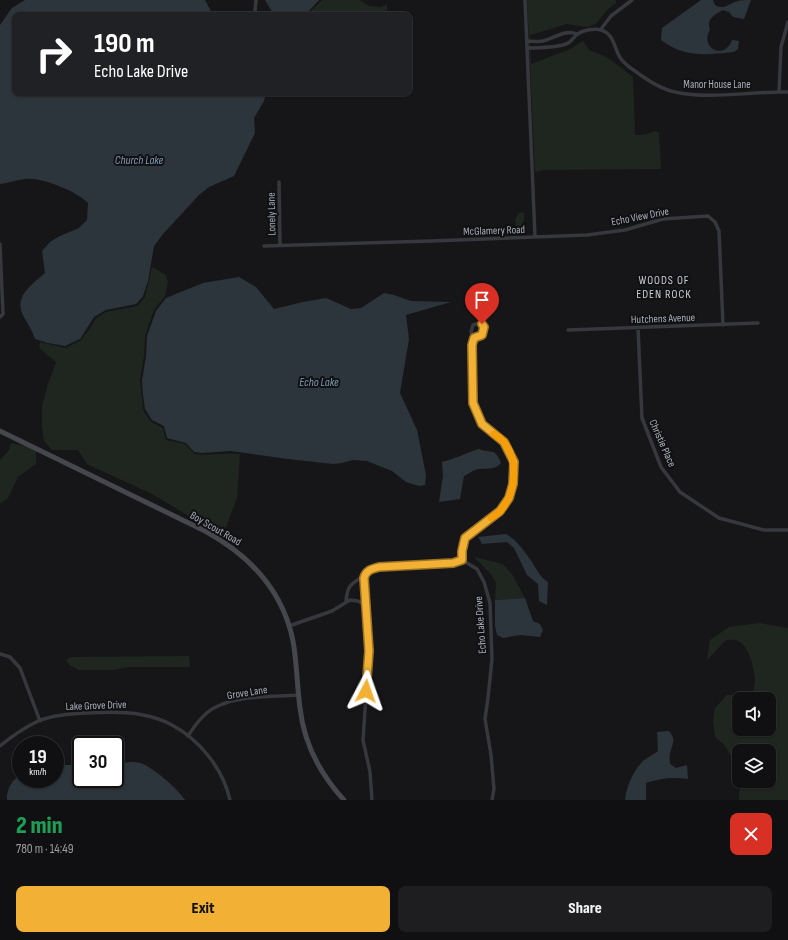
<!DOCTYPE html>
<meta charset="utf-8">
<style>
body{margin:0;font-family:"Sofia Sans Condensed",sans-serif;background:#1e1e20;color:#f1f3f6;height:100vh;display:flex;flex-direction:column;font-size:15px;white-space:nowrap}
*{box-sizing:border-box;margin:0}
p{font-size:13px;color:#9c9d9f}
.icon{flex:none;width:22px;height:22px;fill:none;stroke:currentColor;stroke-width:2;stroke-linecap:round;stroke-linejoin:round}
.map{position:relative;height:800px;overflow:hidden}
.sheet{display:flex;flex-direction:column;background:#101012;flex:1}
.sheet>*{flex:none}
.hud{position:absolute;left:12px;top:12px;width:400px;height:84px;border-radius:8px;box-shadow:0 1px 3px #0004,0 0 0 1px #303032;background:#202124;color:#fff;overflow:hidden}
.fabs{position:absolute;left:732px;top:692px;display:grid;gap:8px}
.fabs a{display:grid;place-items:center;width:44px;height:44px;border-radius:8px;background:#101012;box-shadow:0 1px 3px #0004,0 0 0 1px #303032;font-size:20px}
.speed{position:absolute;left:12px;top:736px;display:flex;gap:8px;font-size:20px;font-weight:700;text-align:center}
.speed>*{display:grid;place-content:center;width:52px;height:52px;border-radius:50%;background:#101012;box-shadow:0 1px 3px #0004,0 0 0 1px #303032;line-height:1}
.speed small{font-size:10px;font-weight:400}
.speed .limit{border:2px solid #111;border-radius:6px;background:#fff;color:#111}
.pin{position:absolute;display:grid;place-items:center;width:34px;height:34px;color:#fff;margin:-41px -17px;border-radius:50% 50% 50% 0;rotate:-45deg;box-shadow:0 0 4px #0007}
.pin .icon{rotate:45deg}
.me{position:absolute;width:44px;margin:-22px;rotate:4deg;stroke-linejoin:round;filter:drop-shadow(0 0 3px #0008)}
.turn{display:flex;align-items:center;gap:14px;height:84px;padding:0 16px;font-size:18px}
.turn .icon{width:52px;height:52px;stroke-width:2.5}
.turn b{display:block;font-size:28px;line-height:34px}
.round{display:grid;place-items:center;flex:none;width:42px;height:42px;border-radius:8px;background:#1e1e20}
.summary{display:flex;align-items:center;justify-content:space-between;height:68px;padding:0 16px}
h1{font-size:24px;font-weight:800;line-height:30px;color:#1e9e55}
.button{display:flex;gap:8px;margin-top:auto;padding:8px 16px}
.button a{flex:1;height:46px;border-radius:8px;background:#f2b134;color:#111;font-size:16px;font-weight:800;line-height:46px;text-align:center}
.button a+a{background:#1e1e20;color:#f1f3f6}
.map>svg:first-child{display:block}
</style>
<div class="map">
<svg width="788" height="800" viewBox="0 0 788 800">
<rect width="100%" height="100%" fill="#161618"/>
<path fill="#1e261f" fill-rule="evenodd" d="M322 0H360L369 6 381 7 387 4V15H307Z
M527 0H616V3L607 10 596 24 587 27 567 24 530 35 531 64 570 49 583 41 589 50 602 55 611 60 633 77 635 135H643L656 131 659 133 661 169 543 170 535 172Z
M522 212 524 213V221L520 228H516L515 220 518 214Z
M152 267 166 275 168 282 165 296 154 310 145 336 144 356 140 380 143 410 150 421 163 428 166 440 185 444 194 454C209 456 224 452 240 454L237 498 225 530 194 519 152 494 87 464 78 450H52L44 441 42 427V406L48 384 56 362 39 348 40 342 66 348 81 340 91 327 96 318 106 312 137 306 145 297Z
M11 443 26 446 36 451V464L18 477 8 498 0 504V460L9 450Z
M474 557 503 564 512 574 525 598 495 600 496 583 490 573Z
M759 623 788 628V800H739V792L744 781H769V751H739V770L725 746 715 737 713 721 715 708 727 695H751C753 691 754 687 755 683 755 671 750 647 738 641 735 639 730 640 726 640L707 660 710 640 729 627ZM739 699H769V729H739Z
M189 656 190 667H128L114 670H79L71 666 66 661 70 657Z"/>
<path fill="#2c353c" d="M25 0H205L213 15H15V93H266L264 101 254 118 255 133 234 176 209 187 199 195 163 234 154 246 148 281 143 296 136 304 106 310 94 317 80 339 65 346 48 343 35 339C32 329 26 322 22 313 15 295 33 284 45 273L42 251 50 242 60 236 79 228 87 220 88 203C76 191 42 177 25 179 16 180 8 183 0 184V25L12 8Z
M265 0H319L308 12 303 15H274Z
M701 0H713L715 5C724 10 727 5 735 2 740 0 746 0 751 0L744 19 733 17 729 12 723 10C714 15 706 19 710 30 699 48 725 61 732 40L739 41 738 49 734 52C706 55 685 58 661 40L662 28Z
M239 277 256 287 274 309 303 302 326 298 351 309 361 308 384 293 394 295 411 301 451 302 406 315 409 339 400 393 417 430 426 475 425 485 419 486 406 482 392 471 367 461 353 460 342 463 333 464 288 459 231 451 202 453 194 452 186 443 167 438 164 426 152 420 145 409 143 395 142 381 146 356 147 336 156 311 166 298 203 283Z
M479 449C491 454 495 447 501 463 495 470 488 468 479 469 474 469 469 474 464 476L460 499 439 502 443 476 442 462C455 459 466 453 479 449Z
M506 534C517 540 525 552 532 562 537 570 540 577 548 582L547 605 539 601 538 584 527 575 514 548 507 542 482 544 478 537Z
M525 598 533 621 540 624 543 630 540 637 520 635 503 638 497 635 495 626V600Z
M669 731C677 741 672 743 670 754 669 757 670 761 670 764L676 768 687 765 688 779C672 777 662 778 646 783V800H625C626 788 633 771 642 762 646 758 653 755 658 751L657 732Z
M130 762C134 762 137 762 140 763 152 766 179 790 185 800H7C6 791 12 779 21 775V779H55V765H81V779H115V764Z"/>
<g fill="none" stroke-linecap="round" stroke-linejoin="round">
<path stroke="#37383d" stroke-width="3.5" d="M525 0 535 237
M255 11 256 0
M601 29 611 16 632 0
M527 41C532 41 538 42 543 41 556 38 564 29 577 34
M527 48C540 48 554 48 566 44 572 42 573 37 578 34 583 30 595 28 601 30 615 34 614 50 621 59 625 64 630 68 635 71 647 80 660 89 675 92 711 100 751 91 788 92
M779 92 781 47 788 22
M279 182 280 245
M0 244 3 314 0 317
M264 246 431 241 587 235 625 230 663 219 708 216 715 222 719 231 723 325
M638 328 642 418 661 467 680 492 719 518 764 530H788
M568 330 758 323
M462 560 461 551 465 537 500 511 509 498 513 484 514 462 504 442 482 424 473 403 472 345 474 338C481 337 483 334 484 327L479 323 473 325 471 332 474 338
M346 602C347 585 351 584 365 575
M289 626 332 611 350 600 358 601 365 605
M0 654 10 657 20 668 40 721
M188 736C195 725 204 712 216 707 240 695 272 697 298 695
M0 746C12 736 24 728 38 721 53 715 70 714 86 713 103 712 121 711 138 714 149 716 162 719 172 725 200 740 223 769 230 800
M372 800 370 772 363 740 369 651 366 619 365 575 368 570 379 567 453 563 462 560 477 569 484 582 490 603 492 659 488 698 485 719 491 755 494 789 492 800"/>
<path stroke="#45474d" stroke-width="5" d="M0 431 205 531C249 555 283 591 293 641 297 663 297 686 300 708 304 743 320 774 344 800"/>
</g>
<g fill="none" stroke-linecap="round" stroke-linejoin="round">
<g stroke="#9d7322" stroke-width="10">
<path id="route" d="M366 691 369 651 364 578C366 570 372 569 379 567L453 563 462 560V551L465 538 500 511 509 498 513 484 514 462 504 442 482 424 473 403 472 345 474 338 482 335 484 327 482 324"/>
</g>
<use href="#route" stroke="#f2b134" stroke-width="7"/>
<path stroke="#f59e0b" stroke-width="7" d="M491 518C495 515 499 513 501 510 516 492 519 461 504 442 501 439 497 436 494 434"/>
</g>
<g text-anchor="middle" stroke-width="4" stroke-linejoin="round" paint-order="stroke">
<g font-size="11" fill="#a8adb8" stroke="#111113">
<text x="717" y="88">Manor House Lane</text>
<text transform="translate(271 214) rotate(-91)" y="4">Lonely Lane</text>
<text transform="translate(640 216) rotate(-11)" y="4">Echo View Drive</text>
<text transform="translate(494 230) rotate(-2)" y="4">McGlamery Road</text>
<text transform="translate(663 318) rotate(-2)" y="4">Hutchens Avenue</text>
<text transform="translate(663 443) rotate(66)" y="4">Christie Place</text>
<text transform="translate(216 528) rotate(30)" y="4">Boy Scout Road</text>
<text transform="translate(480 625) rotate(-94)" y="4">Echo Lake Drive</text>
<text transform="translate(247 692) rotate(-9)" y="4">Grove Lane</text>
<text transform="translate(96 705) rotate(-2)" y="4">Lake Grove Drive</text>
</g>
<g font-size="12" font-style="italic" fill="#7f9bb3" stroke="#111113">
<text x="139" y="164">Church Lake</text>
<text x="319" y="386">Echo Lake</text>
</g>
<g font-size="12" letter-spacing="1" fill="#c9ccd4" stroke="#111113">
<text x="664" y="284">WOODS OF<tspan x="664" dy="14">EDEN ROCK</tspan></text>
</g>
</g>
</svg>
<div class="fabs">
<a><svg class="icon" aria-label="sound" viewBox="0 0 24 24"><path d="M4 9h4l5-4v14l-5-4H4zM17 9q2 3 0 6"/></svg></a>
<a><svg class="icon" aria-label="layers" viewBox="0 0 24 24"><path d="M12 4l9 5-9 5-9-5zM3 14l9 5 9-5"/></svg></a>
</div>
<div class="speed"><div>19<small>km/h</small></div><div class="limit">30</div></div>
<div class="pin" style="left:482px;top:324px;background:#d93025"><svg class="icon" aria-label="arrive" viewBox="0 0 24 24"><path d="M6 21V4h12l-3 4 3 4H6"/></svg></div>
<svg class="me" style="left:366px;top:691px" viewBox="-20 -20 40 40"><path d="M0-17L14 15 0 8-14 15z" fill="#f2b134" stroke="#fff" stroke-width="4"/></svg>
<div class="hud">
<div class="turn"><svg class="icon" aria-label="right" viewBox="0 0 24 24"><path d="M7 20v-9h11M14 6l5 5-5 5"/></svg><div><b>190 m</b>Echo Lake Drive</div></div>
</div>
</div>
<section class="sheet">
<div class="summary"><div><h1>2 min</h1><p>780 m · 14:49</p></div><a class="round" style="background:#d93025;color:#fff"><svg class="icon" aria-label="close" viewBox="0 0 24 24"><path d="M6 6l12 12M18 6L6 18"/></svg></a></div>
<div class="button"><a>Exit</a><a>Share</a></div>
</section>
